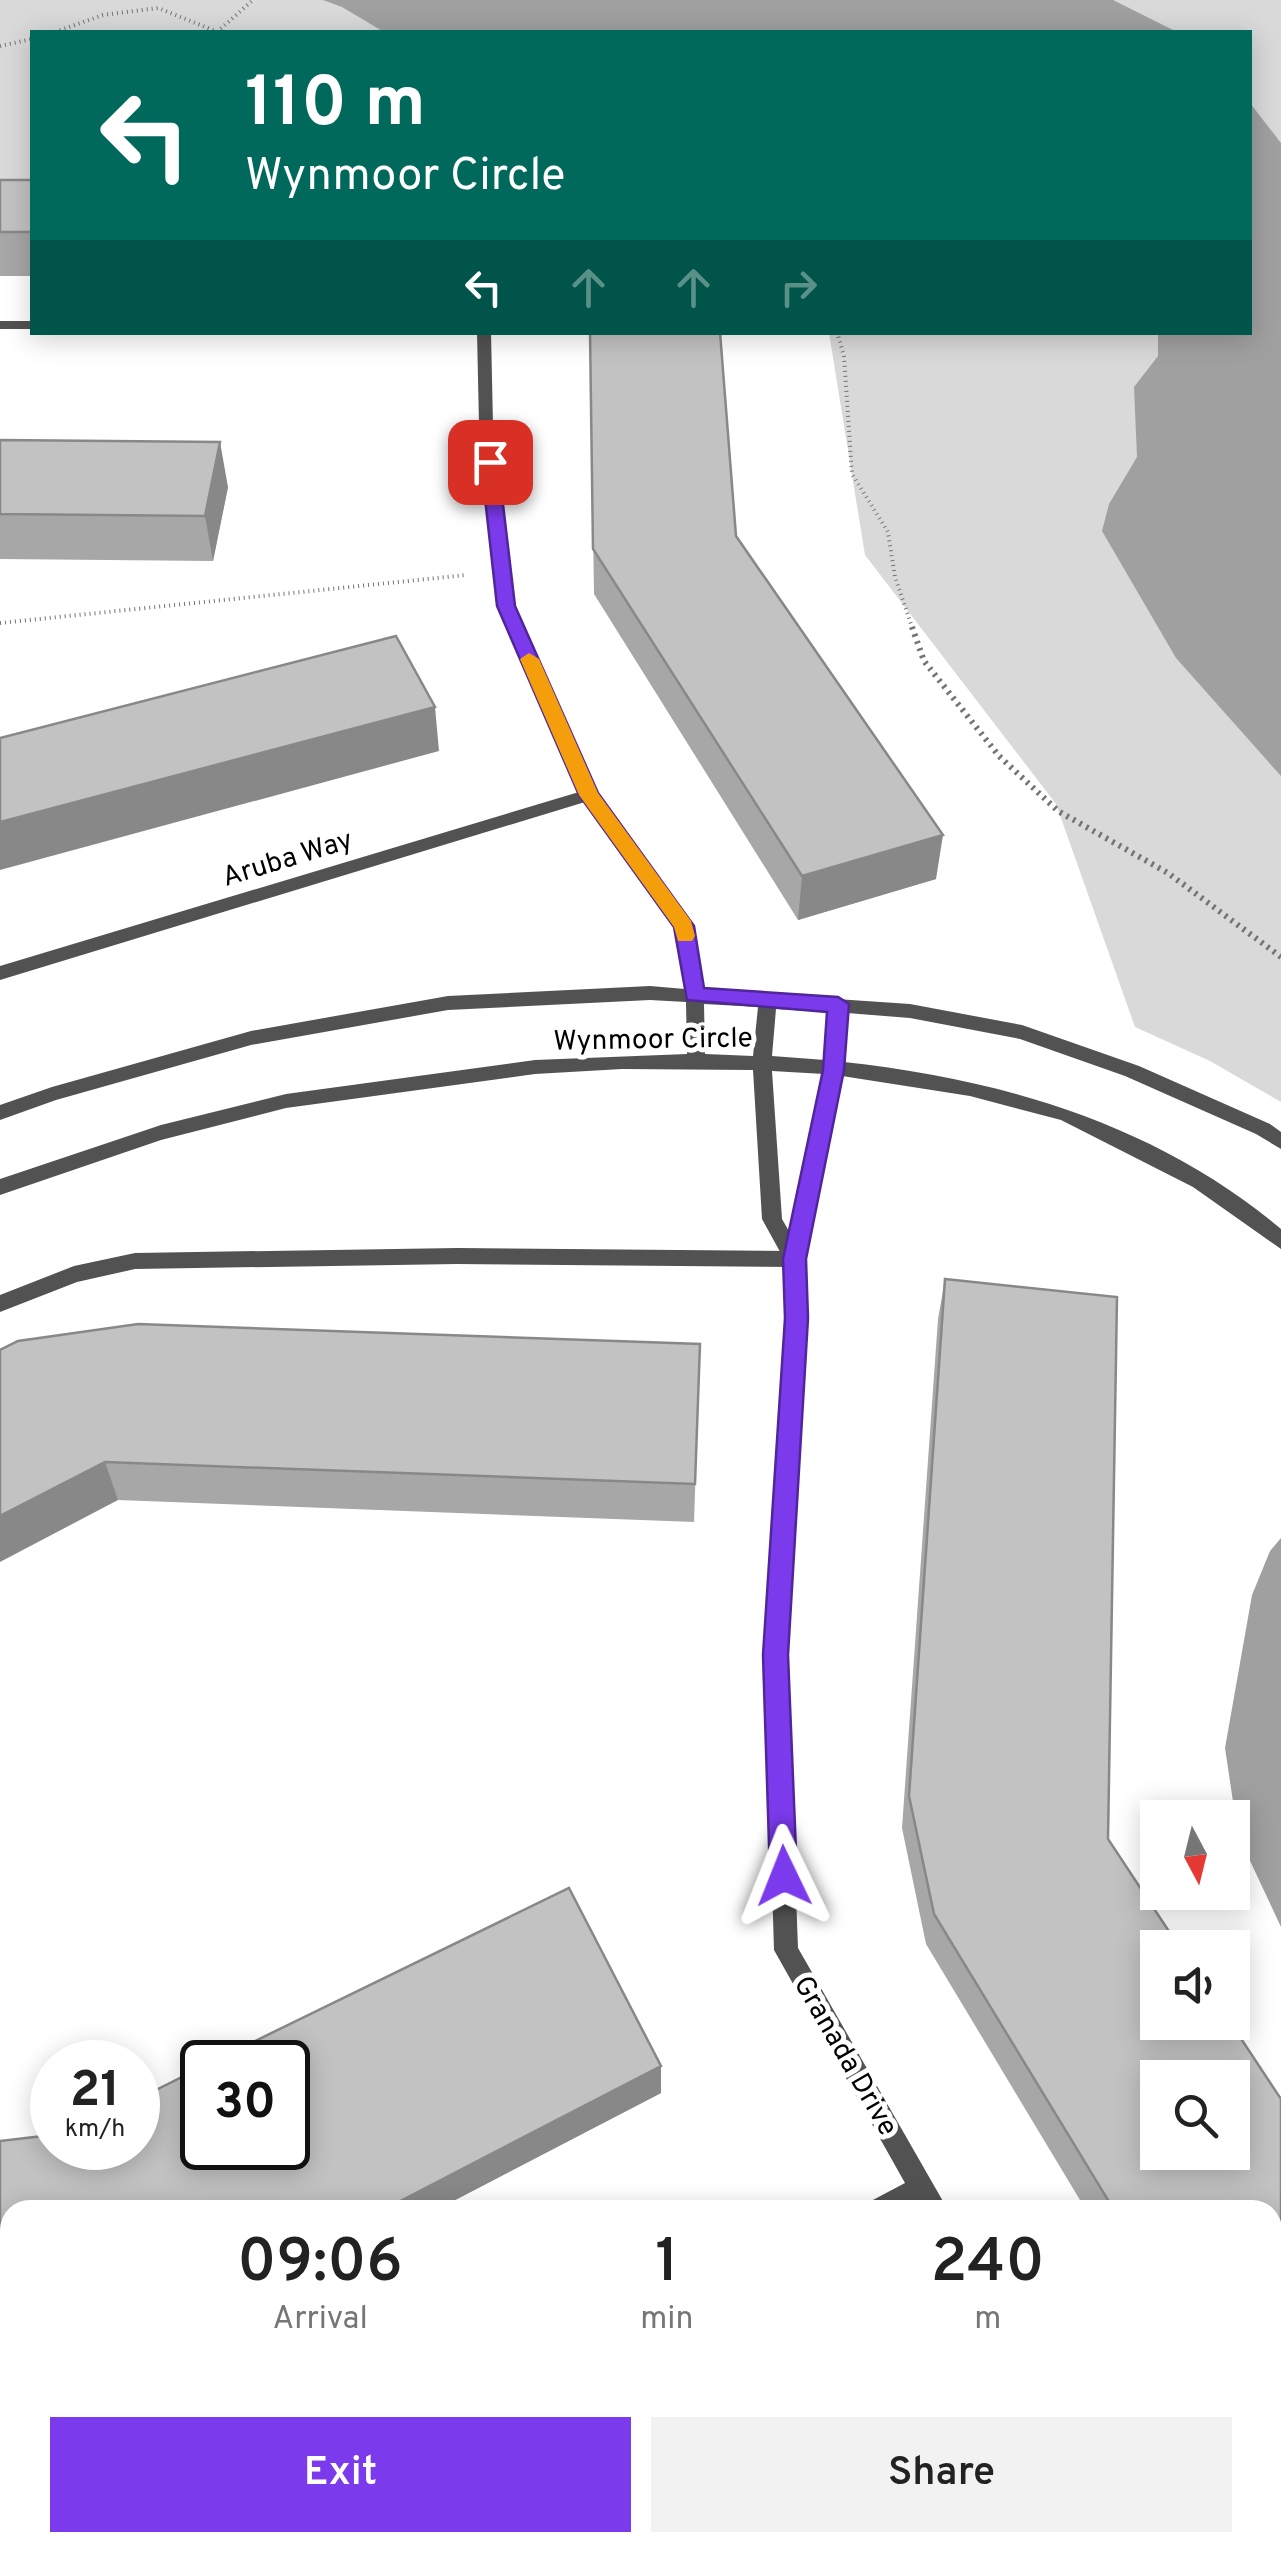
<!DOCTYPE html>
<style>
body{margin:0;font-family:Overpass,sans-serif;background:#f2f2f2;color:#222;height:100vh;display:flex;flex-direction:column;font-size:38px;white-space:nowrap}
*{box-sizing:border-box;margin:0}
p{font-size:32px;color:#767676}
.icon{flex:none;width:55px;height:55px;fill:none;stroke:currentColor;stroke-width:2;stroke-linecap:round;stroke-linejoin:round}
.map{position:relative;flex:1;overflow:hidden}
.sheet{position:absolute;left:0px;top:2200px;width:1282px;height:352px;display:flex;flex-direction:column;background:#fff;border-radius:30px 30px 0 0;box-shadow:0 5px 25px #0003}
.sheet>*{flex:none}
.hud{position:absolute;left:30px;top:30px;width:1222px;height:305px;border-radius:0px;box-shadow:0 5px 25px #0003;background:#00695c;color:#fff;overflow:hidden}
.needle{width:65px;rotate:173deg}
.controls{position:absolute;left:1140px;top:1800px;display:grid;gap:20px}
.controls a{display:grid;place-items:center;width:110px;height:110px;border-radius:0px;background:#fff;box-shadow:0 5px 25px #0003;font-size:50px}
.speed{position:absolute;left:30px;top:2040px;display:flex;gap:20px;font-size:50px;font-weight:700;text-align:center}
.speed>*{display:grid;place-content:center;width:130px;height:130px;border-radius:50%;background:#fff;box-shadow:0 5px 25px #0003;line-height:1}
.speed small{font-size:25px;font-weight:400}
.speed .limit{border:5px solid #111;border-radius:15px;background:#fff;color:#111}
.pin{position:absolute;display:grid;place-items:center;width:85px;height:85px;color:#fff;margin:-42px;border-radius:20px;box-shadow:0 5px 15px #0006}
.me{position:absolute;width:110px;margin:-55px;rotate:358deg;stroke-linejoin:round;filter:drop-shadow(0 0 8px #0008)}
.turn{display:flex;align-items:center;gap:35px;height:210px;padding:0 50px;font-size:45px}
.turn .icon{width:130px;height:130px;stroke-width:2.5}
.turn b{display:block;font-size:70px;line-height:85px}
.lanes{display:flex;align-items:center;height:95px;padding:0 50px;background:#0003;justify-content:center;gap:50px;direction:ltr}
.lanes .off{opacity:.35}
.eta{display:flex;justify-content:space-evenly;align-items:center;height:170px;text-align:center}
.eta b{font-size:60px;font-weight:600;line-height:70px}
.button{display:flex;gap:20px;margin-top:auto;padding:20px 50px}
.button a{flex:1;height:115px;border-radius:0px;background:#7c3aed;color:#fff;font-size:40px;font-weight:600;line-height:115px;text-align:center}
.button a+a{background:#f2f2f2;color:#222}
.map>svg:first-child{display:block}
</style>
<div class="map">
<svg width="1281" height="2552" viewBox="0 0 1281 2552">
<rect width="100%" height="100%" fill="#fff"/>
<path fill="#d9d9d9" d="M0 0H1281V1102L1210 1061 1135 1027 1056 804 865 555 829 333 1250 332V32H32V195H0Z"/>
<path fill="#a0a0a0" d="M323 0H1113L1177 32H384L342 7Z
M1250 103 1281 143V776L1176 658 1102 531 1109 504 1137 457 1134 387 1158 356V333L1250 332Z
M1281 1538V1927L1238 1835 1225 1748 1252 1595 1270 1551Z"/>
<g fill="none" stroke-linecap="round" stroke-linejoin="round">
<path stroke="#747474" stroke-width="4" stroke-dasharray="1 4" stroke-linecap="butt" d="M55 32 103 15 158 8 218 32
M217 32 253 0
M0 46 32 39
M837 332 844 356 852 474 888 532 895 577 913 630
M0 623 466 575"/>
<path stroke="#747474" stroke-width="6" stroke-dasharray="2.5 5" stroke-linecap="butt" d="M912 627 924 661 999 756 1058 811 1168 873 1281 957"/>
<path fill="#525252" fill-rule="evenodd" d="M457 1248 794 1251 801 1253 804 1259 801 1265 794 1267 457 1264 135 1269 77 1282 0 1312V1295L74 1266 135 1253Z
M1033 2542H1072L1068 2552H1029Z"/>
<path fill="#525252" fill-rule="evenodd" d="M0 321H32V329H0Z
M477 332H491L493 425 514 606 597 793 692 926 703 990 910 1004 1022 1025 1139 1066 1270 1124 1281 1132V1149L1256 1134 1125 1076 1020 1039 910 1018 847 1013 844 1062C1002 1079 1158 1125 1281 1229V1249L1193 1187 1061 1120 970 1096 842 1076 804 1259 806 1318 787 1655 798 1948 948 2210H921L917 2204 906 2210H867L871 2201 905 2183 774 1950 765 1655 786 1318 784 1259 762 1219 753 1070 622 1069 535 1074 286 1108 161 1140 0 1195V1179L161 1125 286 1094 535 1060 687 1054 686 1002 650 1000 448 1010 251 1045 56 1100 0 1120V1105L52 1087 251 1031 448 996 650 986 685 989 674 927 585 802 0 980V966L579 792 498 606 479 425ZM704 1004 758 1007 753 1056 705 1054ZM776 1009 828 1012 825 1060 772 1056ZM772 1071 824 1074 790 1233 782 1219Z
M85 2542H173L168 2552H81Z
M1108 2542H1137L1141 2552H1112Z"/>
</g>
<path fill="#a7a7a7" d="M0 180H32V276H0Z
M590 332 736 536 936 879 798 920 594 594Z
M0 440 228 487 213 561 0 559Z
M945 1279 1108 1839 1281 2099V2536L1272 2521V2210H1086L926 1944 902 1828 938 1319Z
M700 1344 694 1522 118 1500 0 1350Z
M661 2066V2093L436 2210H10V2379L0 2380V2141Z"/>
<path fill="#888" d="M220 442 228 487 213 561 205 516Z
M435 707 439 751 0 870V822Z
M943 835 936 879 798 920 802 876Z
M105 1462 118 1500 0 1562V1516Z
M661 2066V2093L436 2210H383Z"/>
<path fill="#c2c2c2" stroke="#888" stroke-width="2.5" fill-rule="evenodd" d="M0 180H32V232H0Z
M590 332H720L736 536 943 835 802 876 593 549Z
M0 440 220 442 205 516 0 514Z
M396 636 435 707 0 822V738Z
M945 1279 1117 1297 1108 1839 1180 1948H1158V2022H1230L1281 2099V2485L1272 2471V2210H1114L934 1914 909 1796ZM1158 2078H1232V2152H1158Z
M138 1324 700 1344 695 1484 105 1462 0 1516V1350L18 1341Z
M569 1888 661 2066 383 2210H10V2357L0 2358V2141L52 2135V2148H138V2099L202 2067V2148H288V2062H212Z"/>
<path fill="#7c3aed" stroke="#51269a" stroke-width="2.5" d="M490 457 498 462 515 606 598 793 694 926 704 988 838 997 849 1004 844 1070 806 1259 808 1318 788 1655 797 1876 793 1885 784 1889 774 1885 770 1876 763 1655 785 1318 783 1259 823 1070 827 1012 687 1000 674 927 579 795 497 606 481 462Z"/>
<path fill="#f59e0b" d="M529 653 539 659 598 793 691 921 695 936 692 941H678L674 927 579 795 520 659Z"/>
<g text-anchor="middle" stroke-width="10" stroke-linejoin="round" paint-order="stroke">
<g font-size="28" fill="#000" stroke="#fff">
<text transform="translate(287 857) rotate(-17)" y="10">Aruba Way</text>
<text transform="translate(653 1038) rotate(-1)" y="10">Wynmoor Circle</text>
<text transform="translate(847 2055) rotate(60)" y="10">Granada Drive</text>
</g>
</g>
</svg>
<div class="controls">
<a><svg class="needle" viewBox="-14 -14 28 28"><path d="M0-13l5 13h-10z" fill="#e53935"/><path d="M0 13l5-13h-10z" fill="#767676"/></svg></a>
<a><svg class="icon" aria-label="sound" viewBox="0 0 24 24"><path d="M4 9h4l5-4v14l-5-4H4zM17 9q2 3 0 6"/></svg></a>
<a><svg class="icon" aria-label="search" viewBox="0 0 24 24"><circle cx="10" cy="10" r="6"/><path d="M15 15l6 6"/></svg></a>
</div>
<div class="speed"><div>21<small>km/h</small></div><div class="limit">30</div></div>
<div class="pin" style="left:490px;top:462px;background:#d93025"><svg class="icon" aria-label="arrive" viewBox="0 0 24 24"><path d="M6 21V4h12l-3 4 3 4H6"/></svg></div>
<svg class="me" style="left:784px;top:1876px" viewBox="-20 -20 40 40"><path d="M0-17L14 15 0 8-14 15z" fill="#7c3aed" stroke="#fff" stroke-width="4"/></svg>
<div class="hud">
<div class="turn"><svg class="icon" aria-label="left" viewBox="0 0 24 24"><path d="M17 20v-9H6M10 6l-5 5 5 5"/></svg><div><b>110 m</b>Wynmoor Circle</div></div>
<div class="lanes"><svg class="icon" aria-label="left" viewBox="0 0 24 24"><path d="M17 20v-9H6M10 6l-5 5 5 5"/></svg><svg class="icon off" aria-label="ahead" viewBox="0 0 24 24"><path d="M12 20V5M6 11l6-6 6 6"/></svg><svg class="icon off" aria-label="ahead" viewBox="0 0 24 24"><path d="M12 20V5M6 11l6-6 6 6"/></svg><svg class="icon off" aria-label="right" viewBox="0 0 24 24"><path d="M7 20v-9h11M14 6l5 5-5 5"/></svg></div>
</div>
<section class="sheet">
<div class="eta">
<div><b>09:06</b><p>Arrival</p></div>
<div><b>1</b><p>min</p></div>
<div><b>240</b><p>m</p></div>
</div>
<div class="button"><a>Exit</a><a>Share</a></div>
</section>
</div>
